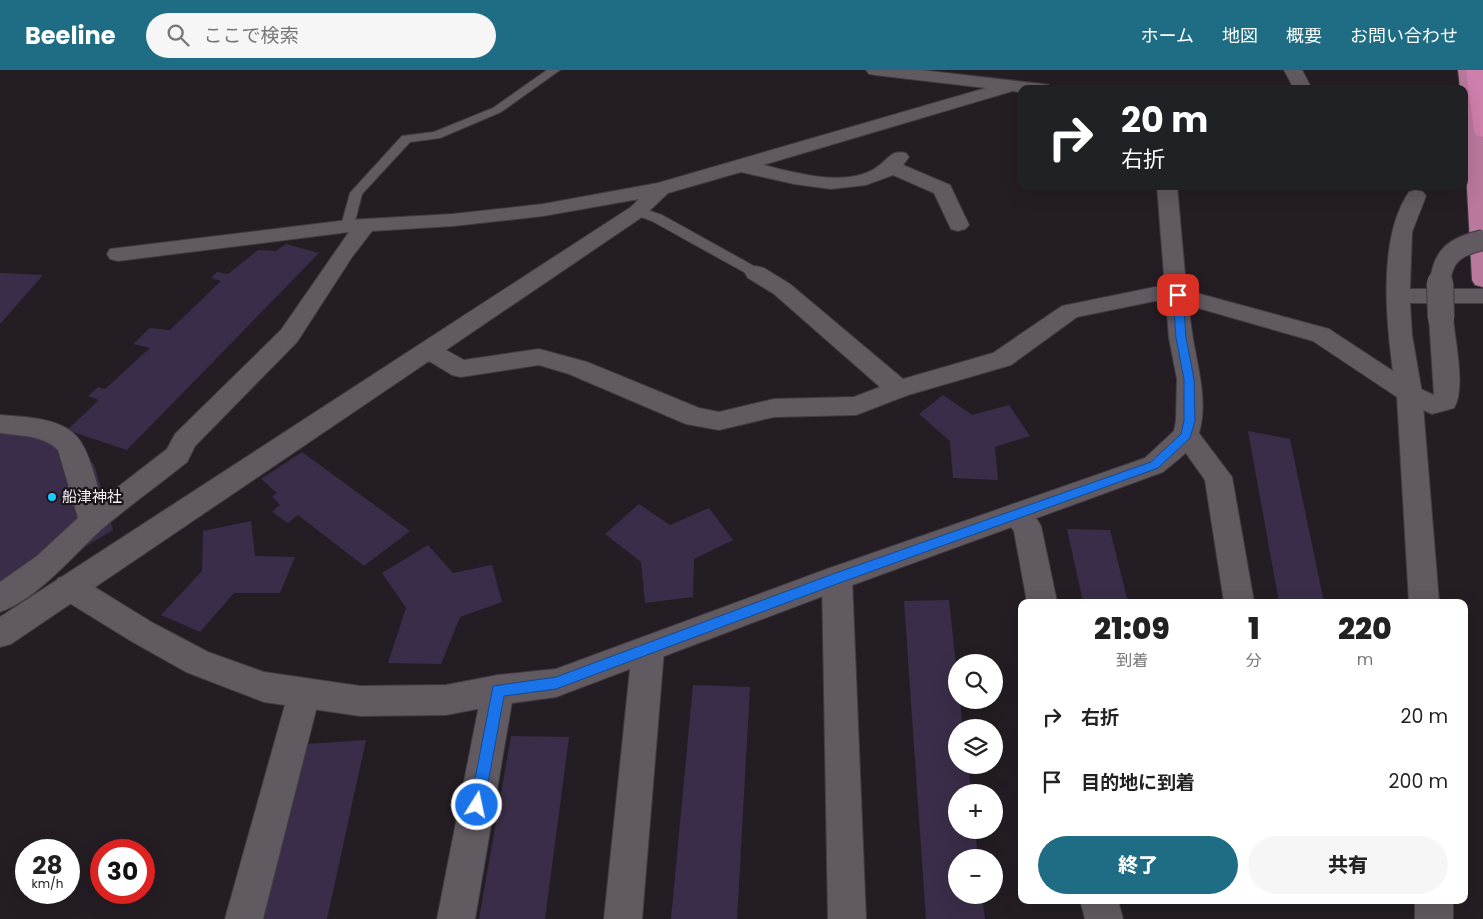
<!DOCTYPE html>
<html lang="ja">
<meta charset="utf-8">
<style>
body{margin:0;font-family:Poppins,"Noto Sans JP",sans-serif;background:#f6f6f6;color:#222;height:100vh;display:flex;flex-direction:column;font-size:19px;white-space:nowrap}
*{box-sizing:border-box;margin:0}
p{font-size:16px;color:#767676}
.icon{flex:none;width:28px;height:28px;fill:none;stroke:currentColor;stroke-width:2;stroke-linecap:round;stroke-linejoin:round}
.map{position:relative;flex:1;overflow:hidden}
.panel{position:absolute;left:1018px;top:529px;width:450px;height:305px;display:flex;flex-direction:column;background:#fff;border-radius:10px;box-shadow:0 5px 20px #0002}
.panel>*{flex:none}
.hud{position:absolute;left:1018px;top:15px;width:450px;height:105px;border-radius:10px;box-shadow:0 5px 20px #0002;background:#202124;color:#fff;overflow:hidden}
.tools{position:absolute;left:948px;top:584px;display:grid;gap:10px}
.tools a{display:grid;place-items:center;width:55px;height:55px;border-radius:50%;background:#fff;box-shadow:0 5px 20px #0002;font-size:25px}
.speed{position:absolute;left:15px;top:769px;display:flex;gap:10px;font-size:25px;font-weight:700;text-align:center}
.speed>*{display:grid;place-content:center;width:65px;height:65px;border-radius:50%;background:#fff;box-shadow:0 5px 20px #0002;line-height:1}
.speed small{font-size:12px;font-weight:400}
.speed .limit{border:8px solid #d22;background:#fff;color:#111}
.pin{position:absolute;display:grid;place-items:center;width:42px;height:42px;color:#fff;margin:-21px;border-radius:10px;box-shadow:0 2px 8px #0006}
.me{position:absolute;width:55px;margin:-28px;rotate:10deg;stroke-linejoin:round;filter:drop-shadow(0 0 4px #0008)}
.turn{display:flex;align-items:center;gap:18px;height:105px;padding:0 20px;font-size:22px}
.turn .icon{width:65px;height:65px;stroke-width:2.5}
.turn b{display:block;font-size:35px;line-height:42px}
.eta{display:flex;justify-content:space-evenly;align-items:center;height:85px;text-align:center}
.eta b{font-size:30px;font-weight:800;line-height:35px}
.primary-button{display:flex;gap:10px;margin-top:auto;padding:10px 20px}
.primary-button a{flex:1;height:58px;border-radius:30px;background:#1f6d84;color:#fff;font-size:20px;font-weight:800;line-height:58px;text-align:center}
.primary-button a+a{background:#f6f6f6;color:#222}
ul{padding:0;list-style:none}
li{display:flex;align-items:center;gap:15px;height:65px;padding:0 20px}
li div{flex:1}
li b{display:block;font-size:19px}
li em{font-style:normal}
header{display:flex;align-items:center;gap:30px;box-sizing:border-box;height:70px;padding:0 25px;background:#1f6d84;color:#fff}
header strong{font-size:24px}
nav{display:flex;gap:28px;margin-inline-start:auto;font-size:18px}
.search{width:350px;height:45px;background:#f6f6f6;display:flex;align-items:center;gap:12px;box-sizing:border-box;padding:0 18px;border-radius:28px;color:#767676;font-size:19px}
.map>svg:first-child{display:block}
</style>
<header>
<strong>Beeline</strong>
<div class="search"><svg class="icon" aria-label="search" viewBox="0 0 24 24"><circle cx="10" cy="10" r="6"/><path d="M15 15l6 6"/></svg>ここで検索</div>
<nav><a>ホーム</a><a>地図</a><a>概要</a><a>お問い合わせ</a></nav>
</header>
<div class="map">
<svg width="1483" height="849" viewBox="0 0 1483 849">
<rect width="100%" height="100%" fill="#241e24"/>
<path fill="#3a2d49" d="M286 174 319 183 127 380 67 360 99 330 88 326 98 317 105 319 150 278 133 274 150 258 170 260 221 211 211 208 217 202 228 204 258 180 276 181Z
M0 203 43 205 0 254Z
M943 325 972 345 1009 335 1030 366 995 377 998 410 953 408 950 371 919 344Z
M0 349 20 351 94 394 113 460 0 528Z
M1248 361 1290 369 1324 532H1279Z
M302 382 410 461 364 496 298 445 288 453 272 442 280 435 272 426 277 423 261 409Z
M639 434 670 455 709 438 733 470 694 489 693 527 645 533 641 492 605 464Z
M251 451 255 486 295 487 280 523H234L200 562 161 545 202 501 203 461Z
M1067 459 1110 460 1128 532H1083Z
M428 475 453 503 492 495 502 532 460 547 441 594 388 593 406 538 382 503Z
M949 530 956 595V630H960L963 658H956V695H968L971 722H956V760H975L978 788H956V825H982L985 849H926L904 531Z
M693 615 750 617 737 849H671Z
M511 666 569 667 545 849H479Z
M366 670 327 849H262L306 674Z"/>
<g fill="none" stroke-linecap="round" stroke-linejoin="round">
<g stroke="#413c41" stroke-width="2">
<path id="service" d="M547 0H560L501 42 440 68 410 72 362 124 353 159H343L341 156 350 123 402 66 434 62 493 38Z
M638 137 662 145 761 200 763 203 761 206H751L652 151 633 144 631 141 633 138Z"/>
</g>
<g stroke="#413c41" stroke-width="2">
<path id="minor" d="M1284 0H1302L1312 19H1294Z
M1010 11 1016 12 1019 16 1016 20 763 95C793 102 832 114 863 104 868 102 874 100 877 97 888 90 891 79 906 83L909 87 903 95 950 115 969 155 965 159 958 161 951 159 934 123 893 105 866 115 831 119 794 114 741 102 668 123 645 145 446 280 464 290 539 279 587 292 699 338 719 342 774 329 854 327 880 317 774 224 748 208 745 203 748 198 756 196 764 198 790 214 903 309 993 283 1062 236 1155 217 1178 218 1329 259 1393 301C1386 249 1378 167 1409 122L1416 120 1423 122 1426 126 1412 162 1410 219H1483V233H1410L1412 265 1422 323 1439 532H1409L1397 327 1313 271 1177 232 1155 231 1077 247 1011 295 908 325 856 345 774 347 719 360 686 354 569 304 539 295 461 307 452 305 429 291 11 574 0 577V547L631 137 639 129 543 146 453 156 372 161 352 187 297 272 195 376 187 392C160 414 130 435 103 458 73 485 39 528 0 542V512L37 486 78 448 58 380C43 365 20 366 0 363V345C22 347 53 347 72 362 88 374 96 410 101 430L167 379 175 364 281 260 349 162 118 191 110 189 107 184 110 179 348 150 453 144 543 134 658 113Z
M1186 355 1195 358 1232 407 1254 532H1224L1205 410 1173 365 1177 358Z
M1016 434C1028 438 1035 445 1041 456L1057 532H1027L1014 461 1002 445 1006 437Z
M837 496 847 499 852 508 866 849H828L822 508 827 499Z
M648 566 659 570 664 580 642 849H604L632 580 637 570Z
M498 605 509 610 514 620 475 849H437L482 620 487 610Z
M304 609 315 614 320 624 263 849H225L288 624 293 614Z
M1080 830H1118L1123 849H1085Z
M1415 830H1453V849H1415Z"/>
</g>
<g stroke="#413c41" stroke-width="2">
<path id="tertiary" d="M866 0H921L1043 14 1049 15 1052 19H1021V22L875 5 869 4Z
M1157 116H1177C1182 167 1185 218 1193 269 1198 299 1208 332 1199 363 1195 378 1175 392 1163 402L847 517 556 627 498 635 446 645 360 646 264 632 186 602 131 571 58 526 54 517 58 508 69 505 80 508 153 553 208 582 264 602 360 616 446 615 498 605 556 599 827 499 1145 388 1174 361 1176 351 1177 309 1169 268Z
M1441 240 1449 243 1453 248C1455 272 1466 318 1454 338L1432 344 1400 329 1396 323 1400 317 1409 314 1434 325 1429 248 1433 243Z"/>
</g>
<g stroke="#413c41" stroke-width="2">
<path id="trunk" d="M1458 0H1476L1483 68V217L1475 215 1472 210 1464 64V19H1460Z"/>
</g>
<g stroke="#413c41" stroke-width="2">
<path id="motorway" d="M1466 0H1483V67L1476 65 1474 61Z"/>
</g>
<use href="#service" fill="#615a61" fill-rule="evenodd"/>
<use href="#minor" fill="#615a61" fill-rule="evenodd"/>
<use href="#tertiary" fill="#615a61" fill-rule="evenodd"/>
<use href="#trunk" fill="#b9789c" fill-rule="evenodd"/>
<use href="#motorway" fill="#cf7fab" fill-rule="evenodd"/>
<g stroke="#413c41" stroke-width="22" stroke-linecap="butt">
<path id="tertiary-bridge-far1" d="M1440 214C1442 185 1456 176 1483 170"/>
</g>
<g stroke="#413c41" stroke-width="28" stroke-linecap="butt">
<path id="tertiary-bridge" d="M1440 213 1441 248"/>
</g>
<use href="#tertiary-bridge-far1" stroke="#615a61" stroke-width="20"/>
<use href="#tertiary-bridge" stroke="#615a61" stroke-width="26"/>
</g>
<path fill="#1a73e8" stroke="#114b97" d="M1178 222 1183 225 1186 268 1194 309 1195 351 1190 368 1158 398 842 512 556 619 504 626 484 735 482 740 477 742 472 740 470 735 493 616 556 607 833 504 1151 392 1181 364 1184 351V309L1176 268 1173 225Z"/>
<circle fill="#1cc9fc" stroke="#1b151b" stroke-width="2" cx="52" cy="427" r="5"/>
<g text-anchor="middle" stroke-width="4.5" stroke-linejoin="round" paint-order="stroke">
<g font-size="15" fill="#f8f3f8" stroke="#1b151b" text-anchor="start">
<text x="62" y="432">船津神社</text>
</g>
</g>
</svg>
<div class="tools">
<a><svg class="icon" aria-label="search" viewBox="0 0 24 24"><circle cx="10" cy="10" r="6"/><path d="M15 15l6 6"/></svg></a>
<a><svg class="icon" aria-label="layers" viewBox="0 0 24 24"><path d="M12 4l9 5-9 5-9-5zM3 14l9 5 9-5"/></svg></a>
<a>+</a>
<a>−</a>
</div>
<div class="speed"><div>28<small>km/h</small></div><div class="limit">30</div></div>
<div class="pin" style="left:1178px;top:225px;background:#d93025"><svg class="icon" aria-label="arrive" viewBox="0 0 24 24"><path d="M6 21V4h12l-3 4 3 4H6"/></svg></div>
<svg class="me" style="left:477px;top:735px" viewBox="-20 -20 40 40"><circle r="17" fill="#1a73e8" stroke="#fff" stroke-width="3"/><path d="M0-11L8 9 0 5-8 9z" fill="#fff"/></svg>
<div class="hud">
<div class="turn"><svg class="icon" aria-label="right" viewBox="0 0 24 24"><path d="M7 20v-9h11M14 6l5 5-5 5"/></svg><div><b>20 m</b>右折</div></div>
</div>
<section class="panel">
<div class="eta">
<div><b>21:09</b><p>到着</p></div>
<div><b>1</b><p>分</p></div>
<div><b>220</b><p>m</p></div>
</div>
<ul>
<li><svg class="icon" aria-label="right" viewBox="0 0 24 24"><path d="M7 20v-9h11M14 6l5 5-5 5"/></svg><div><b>右折</b></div><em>20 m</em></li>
<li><svg class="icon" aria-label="arrive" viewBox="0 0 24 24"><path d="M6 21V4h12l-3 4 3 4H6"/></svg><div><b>目的地に到着</b></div><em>200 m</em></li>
</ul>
<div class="primary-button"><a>終了</a><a>共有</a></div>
</section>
</div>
